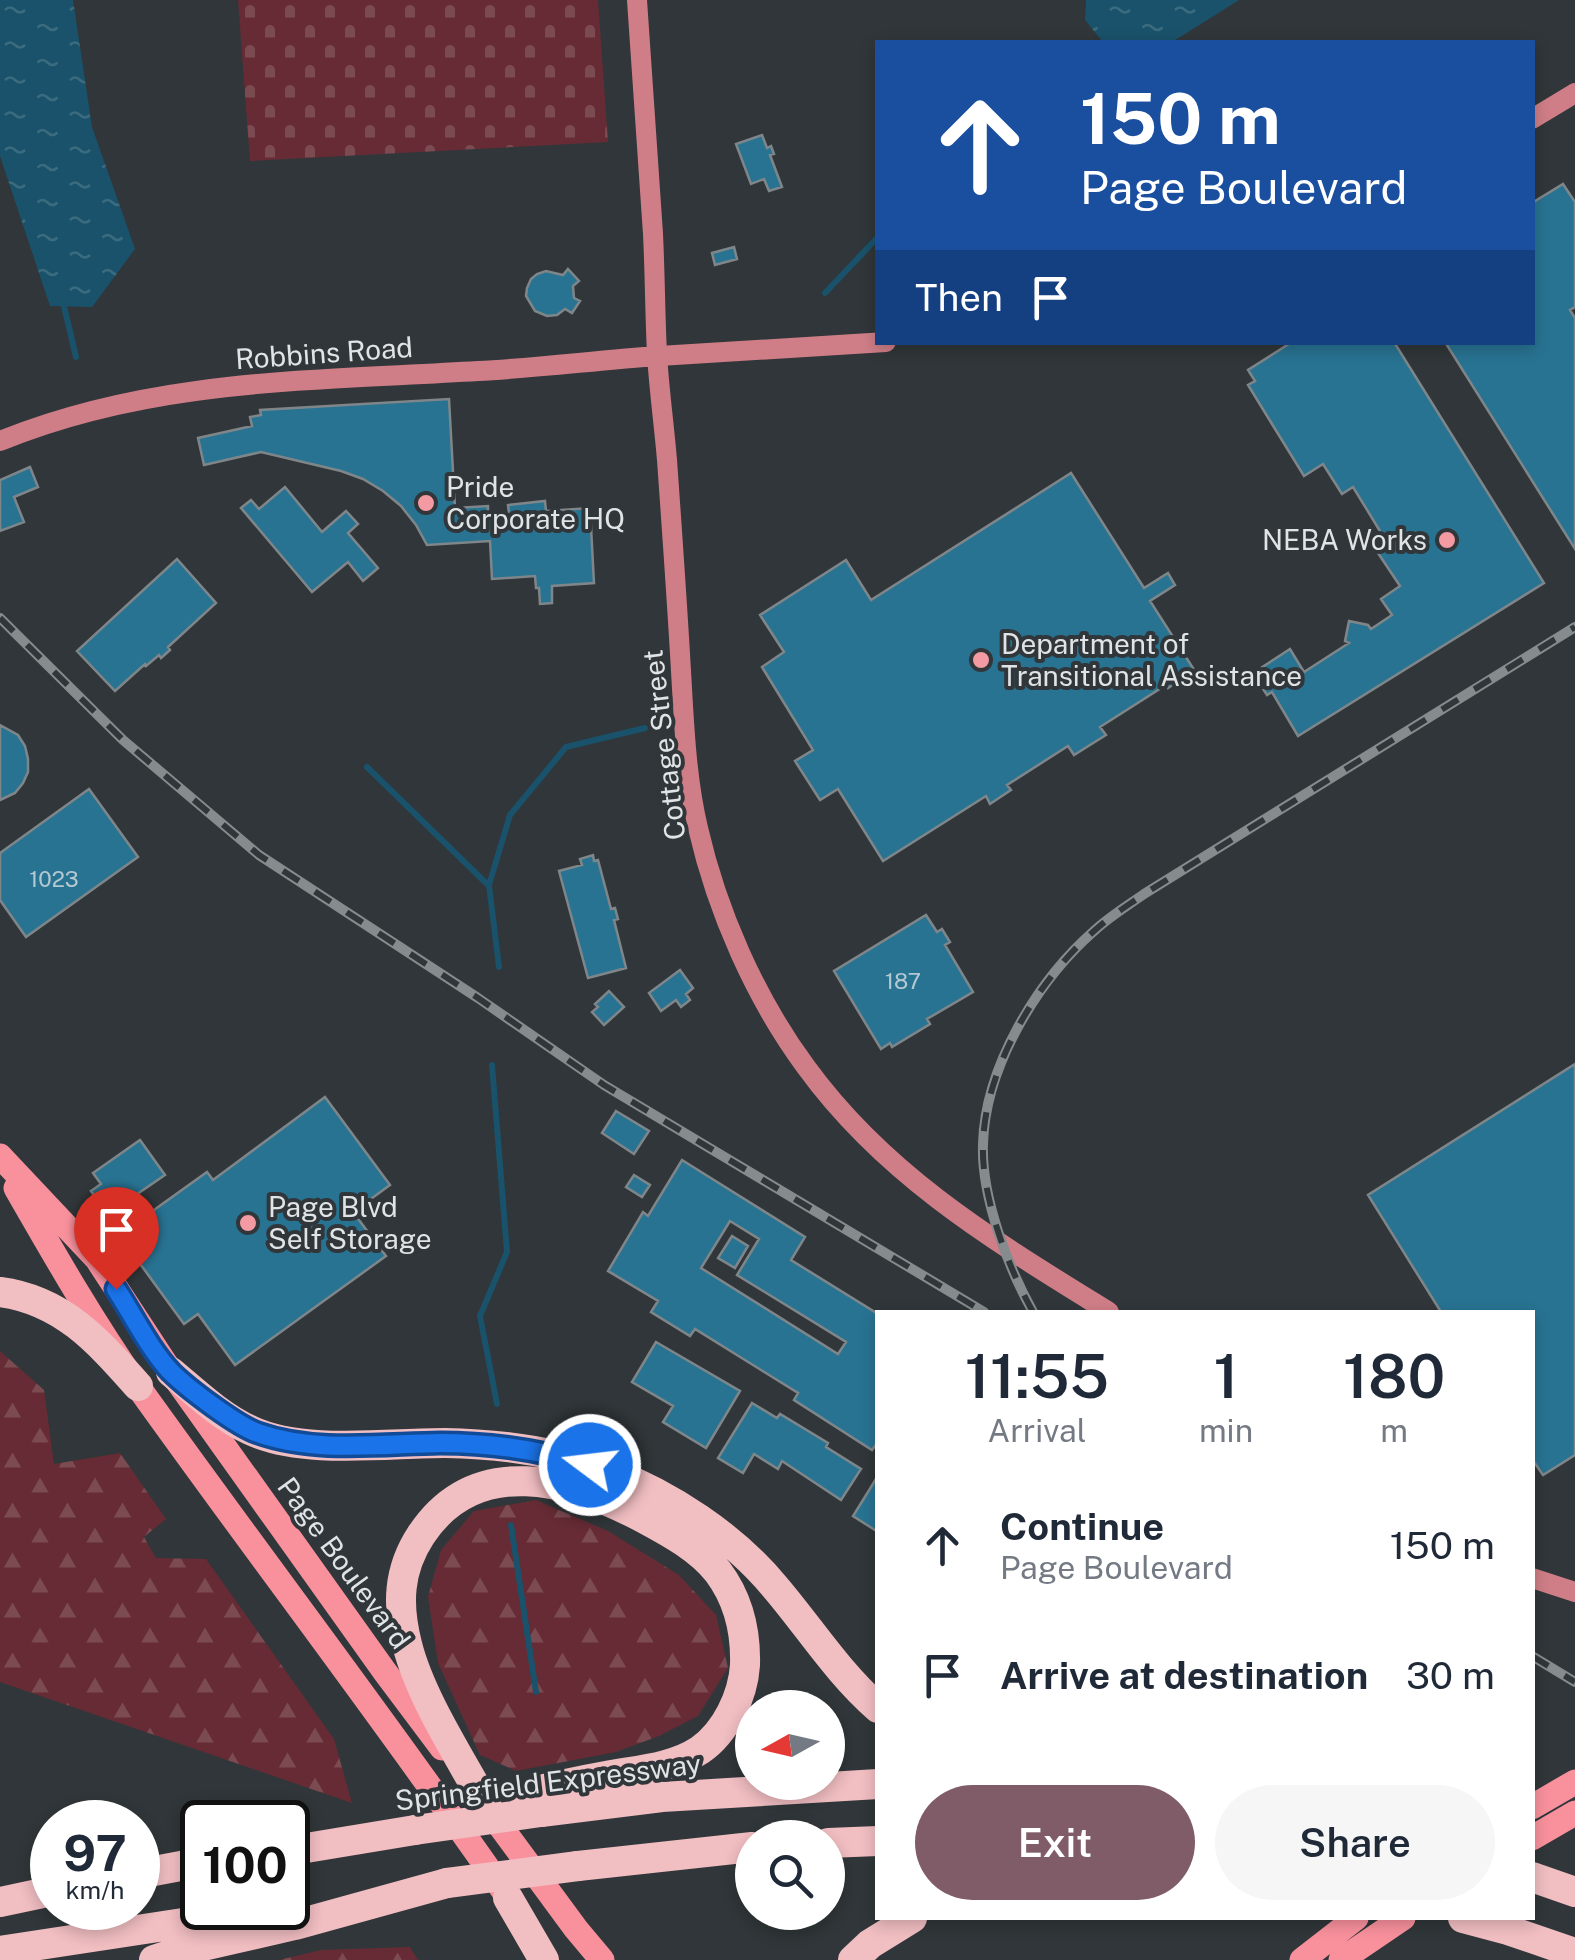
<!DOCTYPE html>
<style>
body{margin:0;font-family:"Public Sans",sans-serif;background:#f6f6f7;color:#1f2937;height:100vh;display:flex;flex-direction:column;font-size:38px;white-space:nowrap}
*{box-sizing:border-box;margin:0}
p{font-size:32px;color:#747a83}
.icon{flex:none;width:55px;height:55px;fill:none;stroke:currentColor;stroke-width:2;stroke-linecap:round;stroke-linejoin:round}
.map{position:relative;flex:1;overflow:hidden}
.drawer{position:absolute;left:875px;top:1310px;width:660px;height:610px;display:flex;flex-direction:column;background:#fff;border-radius:0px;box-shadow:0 5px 15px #0003}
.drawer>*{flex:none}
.top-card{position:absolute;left:875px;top:40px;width:660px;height:305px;border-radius:0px;box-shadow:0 5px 15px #0003;background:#1a4fa0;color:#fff;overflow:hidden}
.needle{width:65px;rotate:262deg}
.controls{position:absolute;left:735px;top:1690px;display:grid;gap:20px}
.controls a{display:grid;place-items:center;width:110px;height:110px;border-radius:50%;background:#fff;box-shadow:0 5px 15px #0003;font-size:50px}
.speed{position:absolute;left:30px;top:1800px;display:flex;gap:20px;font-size:50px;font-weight:700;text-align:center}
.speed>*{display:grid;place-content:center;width:130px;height:130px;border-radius:50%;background:#fff;box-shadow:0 5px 15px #0003;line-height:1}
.speed small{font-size:25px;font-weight:400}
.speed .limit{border:5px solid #111;border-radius:15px;background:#fff;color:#111}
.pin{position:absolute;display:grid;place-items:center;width:85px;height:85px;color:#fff;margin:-102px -42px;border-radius:50% 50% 50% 0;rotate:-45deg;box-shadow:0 0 10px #0007}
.pin .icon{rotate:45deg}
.me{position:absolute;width:110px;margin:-55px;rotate:285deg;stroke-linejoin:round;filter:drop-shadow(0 0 8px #0008)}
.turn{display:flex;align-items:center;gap:35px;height:210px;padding:0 40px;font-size:45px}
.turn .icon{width:130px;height:130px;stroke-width:2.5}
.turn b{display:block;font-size:70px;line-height:85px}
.then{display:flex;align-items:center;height:95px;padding:0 40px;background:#0003;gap:20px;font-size:38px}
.eta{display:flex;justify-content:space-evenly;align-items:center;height:170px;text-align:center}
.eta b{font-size:60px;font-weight:600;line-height:70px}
.button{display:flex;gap:20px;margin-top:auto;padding:20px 40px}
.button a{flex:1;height:115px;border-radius:60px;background:#7f5c68;color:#fff;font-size:40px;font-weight:600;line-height:115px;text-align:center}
.button a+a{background:#f6f6f7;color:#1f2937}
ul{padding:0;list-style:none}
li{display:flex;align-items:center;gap:30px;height:130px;padding:0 40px}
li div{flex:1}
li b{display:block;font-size:38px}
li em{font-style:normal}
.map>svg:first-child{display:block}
</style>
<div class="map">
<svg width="1575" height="1960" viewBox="0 0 1575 1960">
<defs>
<pattern id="forest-firs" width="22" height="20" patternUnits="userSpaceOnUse" patternTransform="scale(2.5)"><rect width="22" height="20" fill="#662b34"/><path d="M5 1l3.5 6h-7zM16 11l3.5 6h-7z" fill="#7c4a51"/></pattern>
<pattern id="cemetery-stones" width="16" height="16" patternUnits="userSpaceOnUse" patternTransform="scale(2.5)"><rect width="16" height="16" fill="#662b34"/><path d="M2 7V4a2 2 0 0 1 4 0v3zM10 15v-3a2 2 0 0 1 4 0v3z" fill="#7c4a51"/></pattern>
<pattern id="water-ripples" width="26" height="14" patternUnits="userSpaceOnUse" patternTransform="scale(2.5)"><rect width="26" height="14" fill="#19526a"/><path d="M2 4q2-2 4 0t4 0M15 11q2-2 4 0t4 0" fill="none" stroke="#3a6b7f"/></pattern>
</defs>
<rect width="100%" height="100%" fill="#303639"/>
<path fill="url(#forest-firs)" d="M0 1351 44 1390 54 1464 120 1453 166 1519 144 1537 156 1558 206 1559 334 1739 352 1803 0 1682Z
M536 1500 608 1531 679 1575 716 1615 728 1668 698 1716 659 1736 616 1752 516 1771 480 1755 438 1663 428 1597 441 1550 474 1511Z
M410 1947 418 1960H279L321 1950Z"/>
<path fill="url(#cemetery-stones)" d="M238 0H598L608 142 250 161Z"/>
<path fill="url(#water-ripples)" d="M0 0H73L92 127 135 249 92 307 50 306 0 156Z
M1086 0H1239L1172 42H1103L1085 20Z"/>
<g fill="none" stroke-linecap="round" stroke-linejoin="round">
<path stroke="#19526a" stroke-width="6" d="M825 293 878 237
M63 302 76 357
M367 767 488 885
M499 967 489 885 510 815 566 747 645 728
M492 1065 507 1252 480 1316 497 1404
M511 1525 536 1692"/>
</g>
<path fill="#287392" stroke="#7f8689" stroke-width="2.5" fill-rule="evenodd" d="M762 135 767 148 771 146 774 154 770 155 782 187 769 191 764 179 751 184 736 144Z
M1563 184 1575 202V307L1570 310 1575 318V549L1445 342H1532V203Z
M734 247 737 259 715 265 712 253Z
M568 269 579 281 573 286 574 298 580 301 572 313 565 309 557 315 547 316 535 311 526 296 527 288 531 279 537 274 546 271 563 275Z
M1292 342H1394L1544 583 1298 736 1272 692 1267 695 1253 673 1290 649 1304 672 1349 643 1345 641 1349 621 1368 625 1371 629 1392 615 1381 599 1400 586 1372 544 1383 536 1353 487 1342 494 1323 464 1304 476 1248 385 1255 381 1248 370Z
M449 399 455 508 488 506V516L509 513 508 505 545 501 546 511 590 508 594 583 552 586V603L540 604 539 588H536L535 576 492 579 490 541 427 545 416 525 401 506 383 491 363 479 341 471 261 452 204 465 198 438 252 426 250 417 261 415 260 410Z
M30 467 38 487 14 497 24 522 0 531V480Z
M1071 473 1144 588 1168 573 1175 585 1150 601 1193 668 1188 671 1190 674 1168 688 1166 685 1100 727 1106 735 1074 755 1068 746 1007 785 1011 790 990 804 986 796 883 861 838 789 820 800 795 761 813 750 762 667 784 652 760 615 846 560 871 600Z
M285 487 322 532 346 511 358 524 348 533 378 568 363 581 348 562 312 592 241 508 251 500 259 509Z
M177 559 216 603 168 647 170 650 161 658 159 655 146 666 145 664 115 691 77 651Z
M0 725 18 735 25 746 28 759V772L23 783 15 793 0 800Z
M89 789 138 857 26 937 0 900V853Z
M593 855 594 861 598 860 611 909 615 908 618 919 614 920 626 968 588 978 559 871 582 865 580 859Z
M926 915 937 932 942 929 950 942 945 945 973 992 927 1019 930 1024 892 1047 890 1043 881 1049 834 971Z
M680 970 693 988 686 994 690 1000 681 1007 676 1000 661 1011 649 993Z
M609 991 624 1007 604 1025 592 1012 598 1007 595 1004Z
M1575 1064V1455L1543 1475 1532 1459V1312H1441L1368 1195Z
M325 1097 390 1185 353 1212 386 1256 235 1365 198 1314 184 1324 119 1235 207 1172 213 1180Z
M616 1111 649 1131 634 1154 602 1133Z
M140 1140 165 1175 108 1214 91 1191 101 1184 93 1173Z
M682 1160 805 1237 791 1260 878 1314V1442L872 1450 794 1400 798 1393 695 1329 690 1336 651 1312 658 1301 608 1271 643 1212 648 1216ZM730 1221 759 1239 737 1275 846 1342 838 1354 701 1268Z
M634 1175 650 1185 642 1197 626 1187Z
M732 1236 748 1246 735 1268 718 1258Z
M656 1342 740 1391 706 1448 663 1422 673 1406 632 1382Z
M752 1403 777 1418 780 1414 828 1443 826 1447 861 1469 841 1500 782 1461 778 1469 754 1454 743 1473 718 1458Z
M876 1479 878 1480V1532L853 1516Z"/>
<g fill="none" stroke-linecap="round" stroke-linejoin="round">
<path stroke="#cf7e87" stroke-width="20" d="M637 0C642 78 648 156 653 234 655 274 655 314 657 354 659 389 664 424 667 460 672 530 677 600 681 671 684 722 686 778 698 828 717 911 755 998 806 1067 886 1177 996 1242 1109 1312
M1532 119 1575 93
M0 441C154 378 315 381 478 371 538 368 599 360 659 356 735 351 811 347 886 342
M1532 1578 1575 1592"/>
<path stroke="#f9919d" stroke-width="25" d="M0 1156 97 1259 171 1372 385 1672 442 1748
M16 1188C55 1256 94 1324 139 1388 259 1556 385 1720 503 1890
M1532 1807 1575 1782
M487 1808 576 1929 602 1960
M1532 1838 1575 1813
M1302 1960 1356 1918
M1341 1960 1403 1918"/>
<path stroke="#f1bec2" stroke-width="30" d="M0 1292C62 1300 98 1341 138 1386
M171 1372C195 1392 221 1417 250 1430 302 1455 387 1443 445 1443 501 1444 556 1451 608 1471 670 1495 733 1536 775 1587 810 1628 837 1672 878 1708
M487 1807C461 1759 420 1697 407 1644 397 1605 398 1570 421 1535 476 1452 572 1480 645 1519 671 1533 700 1549 718 1572 739 1600 746 1631 745 1665 743 1696 726 1732 700 1750 673 1768 638 1770 606 1776 578 1781 551 1787 524 1794
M541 1812 662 1797 878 1784
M828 1843 878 1841
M288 1851 415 1830
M578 1866 752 1847
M138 1874 202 1862
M1532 1877 1575 1892
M508 1898 544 1960
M0 1902 52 1891
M1463 1918 1508 1930 1575 1953
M0 1951 282 1908
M154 1960 181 1951 295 1925 447 1883
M853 1960 870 1944 912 1918"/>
<g stroke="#868b8d" stroke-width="10">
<path id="rail" d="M0 618 123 740 259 855 478 998 604 1085 984 1312
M1033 1312C1008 1267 981 1197 983 1144 985 1067 1037 981 1094 931 1109 917 1127 906 1144 894L1575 627
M1532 1656 1575 1682"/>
</g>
<use href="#rail" stroke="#303639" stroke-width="6" stroke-dasharray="19" stroke-linecap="butt"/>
<path stroke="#f1bec2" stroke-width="30" d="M415 1830 541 1812
M447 1883 578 1866"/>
</g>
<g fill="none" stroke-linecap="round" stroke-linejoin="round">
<g stroke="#114b97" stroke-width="25">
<path id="route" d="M116 1289C133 1315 150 1350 171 1372 187 1388 237 1426 258 1433 314 1453 381 1444 440 1443 491 1443 540 1450 590 1465"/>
</g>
<use href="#route" stroke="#1a73e8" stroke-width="18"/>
</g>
<g fill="#f49aa3" stroke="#303639" stroke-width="4">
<circle cx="426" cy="503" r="10"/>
<circle cx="1447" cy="540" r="10"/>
<circle cx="981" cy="660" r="10"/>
<circle cx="248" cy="1223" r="10"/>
</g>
<g text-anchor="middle" stroke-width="8" stroke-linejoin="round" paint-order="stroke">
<g font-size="22" fill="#b3c8d1">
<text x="54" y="887">1023</text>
<text x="903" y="989">187</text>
</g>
<g font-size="28" fill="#e1e4e6" stroke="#303639">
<text transform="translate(324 353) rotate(-4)" y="10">Robbins Road</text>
<text transform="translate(664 745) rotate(-97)" y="10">Cottage Street</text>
<text transform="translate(344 1563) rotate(54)" y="10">Page Boulevard</text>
<text transform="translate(548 1782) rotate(-7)" y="10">Springfield Expressway</text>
</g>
<g font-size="28" fill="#e1e4e6" stroke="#303639" text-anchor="start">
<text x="446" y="497">Pride<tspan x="446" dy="32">Corporate HQ</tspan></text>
<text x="1427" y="550" text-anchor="end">NEBA Works</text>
<text x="1001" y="654">Department of<tspan x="1001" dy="32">Transitional Assistance</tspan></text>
<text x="268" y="1217">Page Blvd<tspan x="268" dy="32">Self Storage</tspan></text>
</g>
</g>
</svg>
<div class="controls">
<a><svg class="needle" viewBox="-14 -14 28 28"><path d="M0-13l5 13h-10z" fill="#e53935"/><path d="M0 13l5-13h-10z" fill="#747a83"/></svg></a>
<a><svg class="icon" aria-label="search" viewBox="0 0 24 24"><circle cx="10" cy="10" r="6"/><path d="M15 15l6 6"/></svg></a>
</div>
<div class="speed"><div>97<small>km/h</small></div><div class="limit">100</div></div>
<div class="pin" style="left:116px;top:1289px;background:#d93025"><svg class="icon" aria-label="arrive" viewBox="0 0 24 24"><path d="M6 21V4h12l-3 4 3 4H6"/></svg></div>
<svg class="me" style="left:590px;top:1465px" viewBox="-20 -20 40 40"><circle r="17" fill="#1a73e8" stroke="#fff" stroke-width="3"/><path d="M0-11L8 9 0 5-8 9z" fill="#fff"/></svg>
<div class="top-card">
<div class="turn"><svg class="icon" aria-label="ahead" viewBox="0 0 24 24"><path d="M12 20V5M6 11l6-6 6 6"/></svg><div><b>150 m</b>Page Boulevard</div></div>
<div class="then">Then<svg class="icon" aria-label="arrive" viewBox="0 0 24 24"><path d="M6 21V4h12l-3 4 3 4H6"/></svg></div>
</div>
<section class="drawer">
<div class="eta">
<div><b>11:55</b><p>Arrival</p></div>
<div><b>1</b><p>min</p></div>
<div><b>180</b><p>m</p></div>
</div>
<ul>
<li><svg class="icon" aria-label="ahead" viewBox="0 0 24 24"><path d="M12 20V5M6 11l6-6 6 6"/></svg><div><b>Continue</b><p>Page Boulevard</p></div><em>150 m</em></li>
<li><svg class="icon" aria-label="arrive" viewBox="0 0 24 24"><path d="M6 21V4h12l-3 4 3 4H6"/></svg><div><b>Arrive at destination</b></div><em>30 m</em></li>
</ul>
<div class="button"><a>Exit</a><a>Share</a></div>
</section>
</div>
